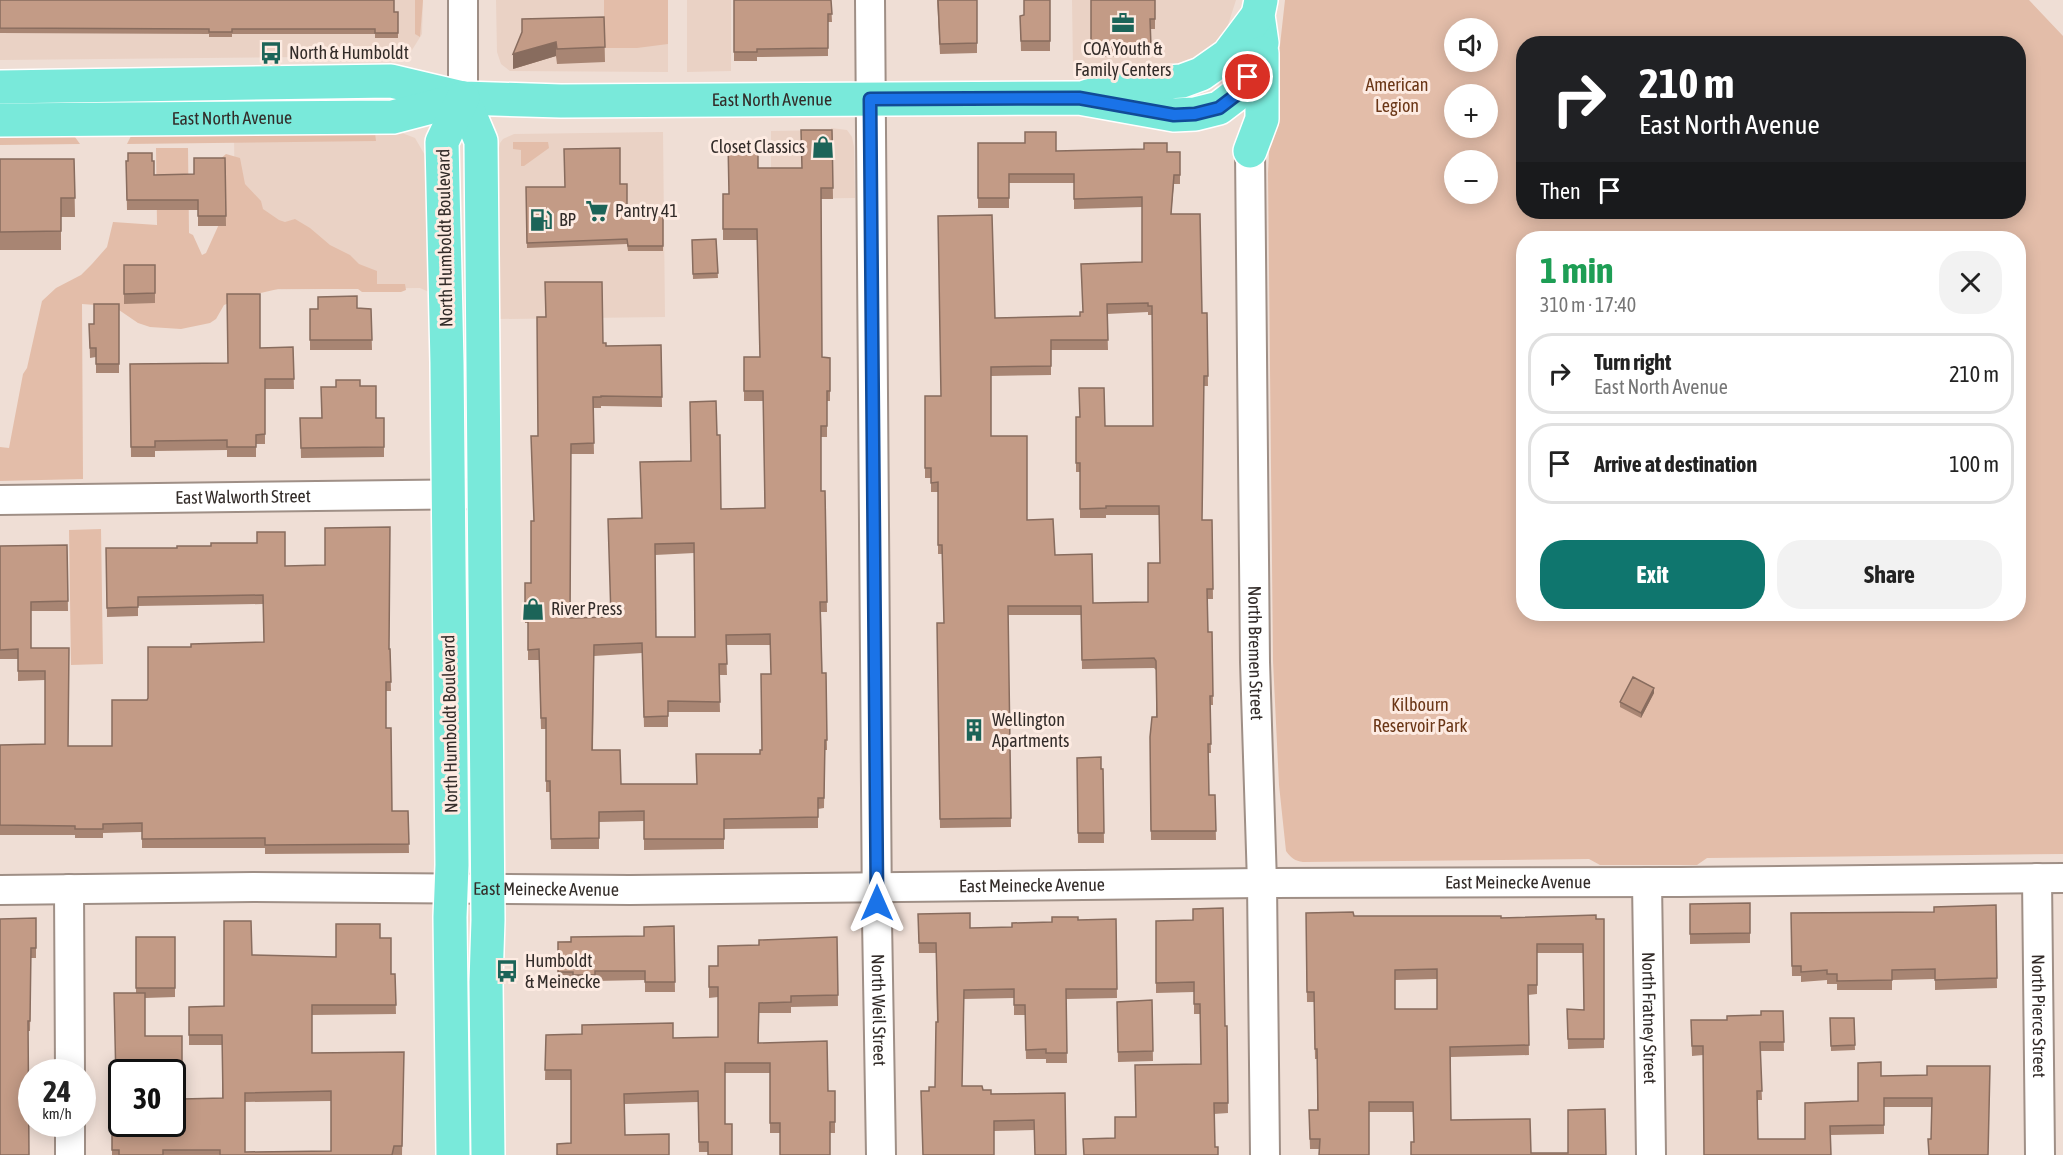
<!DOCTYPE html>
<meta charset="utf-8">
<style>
body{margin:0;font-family:"Asap Condensed",sans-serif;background:#f2f2f2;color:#222;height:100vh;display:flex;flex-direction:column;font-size:22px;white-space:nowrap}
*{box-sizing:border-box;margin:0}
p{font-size:20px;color:#767676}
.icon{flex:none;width:33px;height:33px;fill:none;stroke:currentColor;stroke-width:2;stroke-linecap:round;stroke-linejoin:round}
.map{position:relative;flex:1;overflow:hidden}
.sheet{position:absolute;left:1516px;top:231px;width:510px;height:390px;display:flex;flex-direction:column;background:#fff;border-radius:24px;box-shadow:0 3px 15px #0003}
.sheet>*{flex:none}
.top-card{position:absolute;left:1516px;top:36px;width:510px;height:183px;border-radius:24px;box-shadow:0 3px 15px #0003;background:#202124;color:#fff;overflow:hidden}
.tools{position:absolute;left:1444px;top:18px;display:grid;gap:12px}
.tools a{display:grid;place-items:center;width:54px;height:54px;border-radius:50%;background:#fff;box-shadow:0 3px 15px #0003;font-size:30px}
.speed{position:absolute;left:18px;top:1059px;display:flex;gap:12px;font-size:30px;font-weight:700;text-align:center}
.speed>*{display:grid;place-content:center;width:78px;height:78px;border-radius:50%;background:#fff;box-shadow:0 3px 15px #0003;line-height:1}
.speed small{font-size:15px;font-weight:400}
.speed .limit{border:3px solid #111;border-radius:9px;background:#fff;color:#111}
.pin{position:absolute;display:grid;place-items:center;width:51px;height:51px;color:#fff;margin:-26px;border:3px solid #fff;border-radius:50%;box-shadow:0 2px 6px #0007}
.me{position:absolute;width:66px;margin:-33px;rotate:0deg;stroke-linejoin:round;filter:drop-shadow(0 0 4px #0008)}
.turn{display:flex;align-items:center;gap:21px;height:126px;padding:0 24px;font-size:27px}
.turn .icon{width:78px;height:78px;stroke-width:2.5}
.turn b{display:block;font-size:42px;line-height:51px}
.then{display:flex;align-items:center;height:57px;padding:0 24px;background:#0003;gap:12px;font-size:22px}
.round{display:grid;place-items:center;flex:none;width:63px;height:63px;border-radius:24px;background:#f2f2f2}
.head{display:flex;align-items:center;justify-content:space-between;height:102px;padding:0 24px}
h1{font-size:36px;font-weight:700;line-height:45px;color:#1e9e55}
.cta{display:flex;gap:12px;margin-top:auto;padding:12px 24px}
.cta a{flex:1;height:69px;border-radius:24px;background:#0f766e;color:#fff;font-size:24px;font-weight:700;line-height:69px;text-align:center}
.cta a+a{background:#f2f2f2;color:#222}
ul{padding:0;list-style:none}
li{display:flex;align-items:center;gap:18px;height:81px;margin:0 12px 9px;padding:0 12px;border:3px solid #e0e0e0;border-radius:24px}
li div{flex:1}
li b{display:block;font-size:22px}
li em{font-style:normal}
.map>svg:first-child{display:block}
</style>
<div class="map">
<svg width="2063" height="1155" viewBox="0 0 2063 1155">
<rect width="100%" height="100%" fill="#efded5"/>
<path fill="#ead2c5" d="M0 0H423L422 34 412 50 402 55 393 56 0 60Z
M496 0H668V72L510 71 501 64 497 52Z
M687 0H731V71L687 72Z
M1072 0H1236L1227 28 1213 46 1197 58 1175 66 1073 68Z
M831 128 847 130 852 137 854 147 855 198 771 199V131L831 130Z
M663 132 665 317 499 319 498 153 500 143 503 139 514 134Z
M402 133 415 138 426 157 429 292 420 288 236 290 234 135Z"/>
<path fill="#e3bda9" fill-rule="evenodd" d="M415 0H423L420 37 415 34Z
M604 0H668V44L637 48H604Z
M1285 0H2029L2063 36V854L1707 858 1697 865H1600L1589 859 1303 862C1295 861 1291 858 1286 851L1279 785 1273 661 1268 173 1270 135ZM1455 28H1488V62H1455ZM1524 44H2019V212H1524ZM1455 94H1488V128H1455ZM1455 160H1488V194H1455ZM1524 238H2019V614H1524Z
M375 133 376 141 127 144 131 136Z
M0 137H75L80 144 0 145Z
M513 142H548L549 148 524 166H521V150L513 149Z
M156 148H188L189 233 193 235 202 255 206 253 220 222 219 160 226 154 240 158 245 184 261 201 263 209 279 220 285 222 295 219 310 228 330 245 350 255 359 264 377 271V284H405L406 290 401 292H362L358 289H278L248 296 224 305 216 319 210 323 181 329 150 327 138 323 119 310 109 306 82 304 83 479 0 481V447L9 448 23 374 27 368 42 301 56 288 81 275 92 264 107 247 113 222 157 225Z
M101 529 103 664 71 665 69 530Z"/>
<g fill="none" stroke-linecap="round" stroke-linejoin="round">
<g stroke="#9f8f86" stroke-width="32">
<g id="minor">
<path d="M463 0V98"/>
<path id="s1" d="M870 0 877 919 881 1155"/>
<path id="s2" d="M1250 151 1255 662 1262 883 1265 1155"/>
<path id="s3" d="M0 500 485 494"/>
<path id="s4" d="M2037 878 2040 1155"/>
<path id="s5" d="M1647 882 1651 1155"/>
<path d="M69 889 70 1072"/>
<path id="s6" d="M0 890 253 887 630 890 1262 883 1680 882 2063 878"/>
<path d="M70 1124V1155"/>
</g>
</g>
<g stroke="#fff" stroke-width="36">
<g id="major">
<path id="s7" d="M0 87 391 81 463 98 561 101 1079 98 1174 115 1195 114 1219 108 1236 95 1248 77 1262 43 1258 15 1261 0"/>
<path d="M1088 96 1136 84 1182 81 1201 74 1228 55 1258 15"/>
<path d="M463 98 481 141 488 920 486 982 488 1155"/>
<path id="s8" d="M0 120 393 117 458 100"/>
<path d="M1250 151 1262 119V53"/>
<path d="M453 1155 450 917 452 865 447 363 442 142 463 98"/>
</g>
</g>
<use href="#minor" stroke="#fff" stroke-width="28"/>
<use href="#major" stroke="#79e9da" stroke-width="33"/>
</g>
<path fill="#a88573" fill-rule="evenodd" d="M0 0 398 12V38H375V34H232V37H209V34L0 33Z
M734 0H831L832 22H828V56L757 57V61H734Z
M937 0H977V53L940 54Z
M1050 0V51H1021L1020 16 1024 15Z
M1091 0H1155V29H1150L1151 57H1091Z
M604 17 605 62 557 64 556 56 513 69Z
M832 130 833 199H821L822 357 830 358V401H827V437H821V491H825L827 612H821L822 673H826L827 750H825L824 808 818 809V828L724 829V849L644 850V821L599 822V849H551L550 792H546V729H541L539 660H528V623H525V583H531L538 436 603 343 606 346 661 345 662 407 601 406V408H593L594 454H571L570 618 610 617 642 518 691 461 717 435 721 509 765 508 763 401H744V357H760L757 240H723V194H729L758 168H802ZM694 553 695 637H656L655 555ZM726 645H770L771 674 762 750 760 754 697 784H621L593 750 594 656 642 653 644 727H668V712H720L719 675H727Z
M978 143 1056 151 1180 152V184H1174L1171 214 1202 313H1207L1208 386H1204L1202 520H1212L1213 599H1207L1208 632H1212L1213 705H1210L1211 753H1208L1209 795H1215L1216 840H1151L1150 737 1156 717V670L1154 668 1082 669 1081 615H1008L1011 827 940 828 937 623H944L942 554H938V492H931V478H925V396H941L995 318 1080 316 1082 312 1142 262V207L1074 209V183H1009V208H978ZM1148 312V315H1152L1153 426H1105L1076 417V472H1080V518H1106V515H1159L1160 563 1148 602 1093 603 1027 520 991 436V376L1051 375V350H1108L1107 314Z
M225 158 226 226H198V210H127L126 161H152L154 175 194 174Z
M0 159H74L75 217H61V250H0Z
M620 184 627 217 663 216V251H628L627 244 527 248 526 187H565Z
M716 239 718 278 693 279 692 240Z
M124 265H155V303L124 304Z
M119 304V373H96V357L90 358 89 324H94Z
M310 309H371L372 350H310Z
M293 347 294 389H265V444H256V457H227V450L155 451V457H131L130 364 228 363 260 348Z
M360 386 376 418H384V457L301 458 300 418H321Z
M67 545 68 611H31V648H69L68 746H112L147 700 191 647 264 642 263 604 138 606V616L107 617 106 548 285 566 389 649H390L391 691H386V728L392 811H408L409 853 265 854V848H142V832L103 833V838H75V835H0V745L45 744V680L18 681V659H0V546Z
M1654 693 1641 718 1620 707V702Z
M1077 758 1103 769 1104 843H1078Z
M1750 903V943L1690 944V904Z
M1996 905 1997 988 1935 990V979L1892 980V990H1837V984H1827V980L1801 982V976H1792L1791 913 1934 912Z
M1306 913 1354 916 1604 919V1048L1568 1049 1567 1009 1584 1010 1583 953H1537V994L1528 995 1529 1055 1451 1057V1120L1531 1153 1606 1155H1411L1414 1142 1413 1112H1369L1320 1149H1310L1309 1110H1317V1059H1315L1314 1002H1307ZM1437 979V1009H1395V980Z
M918 914 970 928 1012 927 1078 920 1116 919 1117 998 1066 999 1067 1063H1046V1059H1026L1025 1015H1014V998L964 999 962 1086 983 1090 991 1094 1065 1093 1034 1130 994 1131 929 1091 935 1087 937 1022 936 953H919Z
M36 918V958H31L30 1031H28L0 1155Z
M1156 921 1225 1026H1227L1228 1113 1214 1114 1115 1138 1135 1117 1201 1064 1200 1014H1194V992L1156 993Z
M674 926 675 992H645V980L595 981V984L573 985V982H558V942L644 936Z
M136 937H175V997L145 998V1036L182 1099 222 1098V1045H189V1007L224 1006 252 955 336 957 380 938 391 974H395L396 1014 312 1015V1053L404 1052 402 1155H112V1127L117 1126 136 993ZM331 1101V1151L245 1152V1102Z
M837 937 838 1006 791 1007V1013H759V1043L828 1091H835V1133H770V1073H725L708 1152H699L698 1102 625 1104 571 1143V1080H545L546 1035 673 1038 718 1037V997L709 998V976L718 966 759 945Z
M1152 1000 1153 1061 1118 1062 1117 1002Z
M1783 1011 1784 1051H1760L1762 1100H1758V1139H1805L1858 1101 1881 1076 1927 1075 1990 1066 1931 1139 1932 1107H1884V1134L1831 1135 1704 1155 1703 1055 1692 1056 1691 1020H1727L1761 1015Z
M1830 1018H1854L1855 1050 1831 1051Z"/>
<path fill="#886c5e" d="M556 42V56L513 69V54Z
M1654 688V693L1641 718V713Z"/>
<path fill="#c39b86" stroke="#886c5e" stroke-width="1.5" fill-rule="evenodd" d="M0 0H394V12H398V33H375V29H232V32H209V29L0 28Z
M734 0H831L832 14H828V48L757 49V52H734Z
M938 0H977V43L940 44Z
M1024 0H1050V41H1021L1020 16 1024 15Z
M1091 0H1155V19H1150L1151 47H1091Z
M604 17 605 47 557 49 556 42 513 54 522 32V19Z
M801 130H832L833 188H821L822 357 830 358V391H827V426H821V491H825L827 602H820L822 673H826L827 740H825L824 798H818V817L724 819V839H644V811L599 812V838L551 839 550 781H546V718H541L539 649 528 650V612H525V583H531V521H534L531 436H538L537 317H546L545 282H602L603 343H606V346L661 345 662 397 601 396V397H593L594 443 571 444 570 618 611 617 608 519 642 518 640 462 691 461 690 402 716 401 717 435H720L721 509 765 508 763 391H744V357H760L757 229H723V194H729L728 142H758V168H802ZM694 543 695 637H656L655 544ZM770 634 771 674H761L762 750H760V754H696L697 784H621L620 750H592L594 645 642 643 644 717 668 716V701L720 702 719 664H727L726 635Z
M1025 132H1056V151L1144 149V143H1167V152H1180V175H1174L1171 214H1200L1202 313H1207L1208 376H1204L1202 520H1212L1213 589H1207L1208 632H1212L1213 696H1210L1211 744H1208L1209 795H1215L1216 831H1151L1150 737 1152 717H1157L1156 661 1154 658 1082 660 1081 606H1008L1011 818 940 819 937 623H944L942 545H938V482L931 483V468H925V396H941L938 216 992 215 995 318 1080 316V312H1083L1081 264 1142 262V197L1074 199V174H1009V198H978V143H1025ZM1148 303V306H1152L1153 426H1105L1104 388H1079L1080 417H1076V463H1080V509L1106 508V506H1159L1160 563H1148V602L1093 603 1092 554 1055 555 1053 519 1027 520V436H991V367L1051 366V340H1108L1107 304Z
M620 148V184H627V217L663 216V246H628L627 239 527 243 526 187H565L564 149Z
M128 153H152V161H154V175L194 174V158H225L226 216H198V200H127L126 161H128Z
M0 159H74L75 198H61V231L0 232Z
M716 239 718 273 693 274 692 240Z
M124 265H155V293L124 294Z
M227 294H260V348L293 347 294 379H265V434L256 435V447H227V440L155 441V447H131L130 364 228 363Z
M357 296V308L371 309 372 340H310V309H318V297Z
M94 304H119V364H96V348H90L89 324H94Z
M336 380H360V386H376V418H384V447L301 448 300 418H322L321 387H336Z
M390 527 389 649H390L391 682H386V728H391L392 811H408L409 844 265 845V838L142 839V823L103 824V829H75V826L0 825V745L45 744V671H18V649L0 650V546L67 545 68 601 31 602V648H69L68 746H112V700H147L148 698V647H191V644L264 642 263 595 138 597V607L107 608 106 548H177V546H211V543H257V532H285V566L325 565V528Z
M1633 677 1654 688 1641 713 1620 702Z
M1101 757V769H1103L1104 833H1078L1077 758Z
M1750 903V933L1690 934V904Z
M1996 905 1997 978 1935 980V969L1892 970V980L1837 981V974H1827V970L1801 972V966H1792L1791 913 1934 912V907Z
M1223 908 1225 1026H1227L1228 1103H1214L1215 1147H1218V1155H1084L1083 1139 1115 1138V1117H1136L1135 1065 1201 1064 1200 1004H1194V982L1156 983V921L1193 920V909Z
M1353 912 1354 916H1501V918L1596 915V919H1604V1039H1568L1567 1009 1584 1010 1583 944H1537V985H1528L1529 1045 1450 1047 1451 1120 1530 1119 1531 1153H1568V1110L1605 1109 1606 1155H1411V1142H1414L1413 1102H1369V1155H1319L1320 1139H1310L1309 1110H1318L1317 1049H1315L1314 992H1307L1306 913ZM1437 969V1009H1395V970Z
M970 913V928L1012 927V923L1052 922V917H1078V920L1116 919 1117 989H1066L1067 1053H1046V1049L1026 1050 1025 1005H1014V989L964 990 962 1086H982L983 1090H991V1094L1065 1093 1066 1155H1035L1034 1120 994 1121V1155H923L921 1091H929V1087H935L936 1022H938L936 943H919L918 914Z
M36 918V948H31L30 1021H28L29 1155H0V919Z
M224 921H251L252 955 336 957V924H380V938H391V974H395L396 1005H312V1053L404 1052 402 1146H394L392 1155H220V1150H163V1155H119V1150H112V1127L117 1126 114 993H145V1036H182V1099L223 1098 222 1035H189V1007L224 1006ZM122 1072H172V1124H122ZM331 1091V1151L245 1152V1093Z
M674 926 675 982H645V971H595V975H573V972H558V942H571V937L644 936V927Z
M136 937H175V988H136Z
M837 937 838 995 791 996V1002L759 1003 758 1043 827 1041 828 1091H835V1122H830V1155H780V1123H770V1063H725V1124H732V1155H708V1142H699L698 1091 624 1094 625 1135 669 1134V1155H557V1144L571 1143V1070H545L546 1035 582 1034V1025L673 1023V1038L718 1037V987H709V966H718V946L759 945V940Z
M1152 1000 1153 1051 1118 1052 1117 1002Z
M1761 1011H1783L1784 1042H1760L1762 1091H1757L1758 1139H1805V1103L1858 1101V1063L1881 1062V1076L1927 1075V1066H1990L1988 1155H1929L1928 1139H1931L1932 1098H1884V1125L1830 1126 1831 1155H1704L1703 1046H1692L1691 1020H1727V1016L1761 1015Z
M1830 1018H1854L1855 1045 1831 1046Z"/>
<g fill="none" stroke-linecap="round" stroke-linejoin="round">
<g stroke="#114b97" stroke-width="15">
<path id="route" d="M877 903 870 99 1079 98 1174 115 1195 114 1219 108 1236 95 1248 77"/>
</g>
<use href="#route" stroke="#1a73e8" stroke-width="10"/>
</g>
<defs>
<g id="office-bare" transform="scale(1.8)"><path d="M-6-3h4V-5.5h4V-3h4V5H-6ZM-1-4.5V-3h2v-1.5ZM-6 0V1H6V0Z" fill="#1c6458" stroke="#fdebe2" stroke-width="2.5" paint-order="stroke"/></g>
<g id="bus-bare" transform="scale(1.8)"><path d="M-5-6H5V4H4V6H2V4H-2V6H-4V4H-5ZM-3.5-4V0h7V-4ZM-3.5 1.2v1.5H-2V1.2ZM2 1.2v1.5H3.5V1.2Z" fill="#1c6458" stroke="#fdebe2" stroke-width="2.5" paint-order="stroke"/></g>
<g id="shop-bare" transform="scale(1.8)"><path d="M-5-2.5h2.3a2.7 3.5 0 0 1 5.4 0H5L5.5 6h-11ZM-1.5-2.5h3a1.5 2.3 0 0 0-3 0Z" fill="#1c6458" stroke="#fdebe2" stroke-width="2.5" paint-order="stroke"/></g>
<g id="supermarket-bare" transform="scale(1.8)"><path d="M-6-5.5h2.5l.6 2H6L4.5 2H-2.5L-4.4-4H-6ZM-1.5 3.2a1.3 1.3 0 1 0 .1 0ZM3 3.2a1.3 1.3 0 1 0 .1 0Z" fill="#1c6458" stroke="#fdebe2" stroke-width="2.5" paint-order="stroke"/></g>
<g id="fuel-bare" transform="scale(1.8)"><path d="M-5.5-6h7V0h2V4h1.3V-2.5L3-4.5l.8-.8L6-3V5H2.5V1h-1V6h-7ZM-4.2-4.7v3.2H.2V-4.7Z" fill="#1c6458" stroke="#fdebe2" stroke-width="2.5" paint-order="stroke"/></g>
<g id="building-bare" transform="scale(1.8)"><path d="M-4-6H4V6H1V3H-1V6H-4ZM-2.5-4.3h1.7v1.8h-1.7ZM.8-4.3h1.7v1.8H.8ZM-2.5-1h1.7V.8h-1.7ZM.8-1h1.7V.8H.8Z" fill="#1c6458" stroke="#fdebe2" stroke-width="2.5" paint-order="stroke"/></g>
</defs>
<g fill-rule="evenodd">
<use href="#office-bare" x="1123" y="23"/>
<use href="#bus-bare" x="271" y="53"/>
<use href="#shop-bare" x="823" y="147"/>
<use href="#supermarket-bare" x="597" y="211"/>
<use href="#fuel-bare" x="541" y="220"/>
<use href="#shop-bare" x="533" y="609"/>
<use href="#building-bare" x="974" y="730"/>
<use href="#bus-bare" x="507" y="971"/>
</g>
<g text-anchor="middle" stroke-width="6" stroke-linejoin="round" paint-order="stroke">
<g font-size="18" fill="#332c29" stroke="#fdebe2" text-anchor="start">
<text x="1123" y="55" text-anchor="middle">COA Youth &amp;<tspan x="1123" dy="21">Family Centers</tspan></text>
<text x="289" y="59">North &amp; Humboldt</text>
<text x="805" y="153" text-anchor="end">Closet Classics</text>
<text x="615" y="217">Pantry 41</text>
<text x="559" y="226">BP</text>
<text x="551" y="615">River Press</text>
<text x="992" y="726">Wellington<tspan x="992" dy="21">Apartments</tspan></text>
<text x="525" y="967">Humboldt<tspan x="525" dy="21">&amp; Meinecke</tspan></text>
</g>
<g font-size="18" fill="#6a3616" stroke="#fdebe2">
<text x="1397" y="91">American<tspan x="1397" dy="21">Legion</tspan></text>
<text x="1420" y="711">Kilbourn<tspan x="1420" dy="21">Reservoir Park</tspan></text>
</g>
<g font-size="18" fill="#332c29" stroke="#fdebe2">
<text dy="6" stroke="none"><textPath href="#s7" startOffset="774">East North Avenue</textPath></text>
<text dy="6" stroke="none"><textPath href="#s8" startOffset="232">East North Avenue</textPath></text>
<text transform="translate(445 238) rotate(-91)" y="6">North Humboldt Boulevard</text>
<text dy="6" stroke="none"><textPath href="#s3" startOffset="243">East Walworth Street</textPath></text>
<text dy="6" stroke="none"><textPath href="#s2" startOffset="502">North Bremen Street</textPath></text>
<text transform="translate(450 724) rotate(-91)" y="6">North Humboldt Boulevard</text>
<text dy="6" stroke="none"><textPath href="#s6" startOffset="1518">East Meinecke Avenue</textPath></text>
<text dy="6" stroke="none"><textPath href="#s6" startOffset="1032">East Meinecke Avenue</textPath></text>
<text dy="6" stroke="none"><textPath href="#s6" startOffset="546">East Meinecke Avenue</textPath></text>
<text dy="6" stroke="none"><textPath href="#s1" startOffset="1010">North Weil Street</textPath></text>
<text dy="6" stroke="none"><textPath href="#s4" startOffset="138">North Pierce Street</textPath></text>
<text dy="6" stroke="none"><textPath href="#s5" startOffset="136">North Fratney Street</textPath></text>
</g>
</g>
</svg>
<div class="tools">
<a><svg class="icon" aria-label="sound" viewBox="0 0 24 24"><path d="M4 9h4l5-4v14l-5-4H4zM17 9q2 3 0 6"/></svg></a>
<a>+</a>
<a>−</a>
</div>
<div class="speed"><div>24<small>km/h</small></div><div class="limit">30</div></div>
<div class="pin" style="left:1248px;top:77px;background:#d93025"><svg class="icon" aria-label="arrive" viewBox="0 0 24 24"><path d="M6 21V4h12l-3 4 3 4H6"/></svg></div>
<svg class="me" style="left:877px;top:903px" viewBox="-20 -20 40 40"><path d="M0-17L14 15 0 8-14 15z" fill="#1a73e8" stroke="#fff" stroke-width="4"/></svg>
<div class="top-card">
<div class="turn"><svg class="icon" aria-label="right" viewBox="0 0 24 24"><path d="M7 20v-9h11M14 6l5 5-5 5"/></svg><div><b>210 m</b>East North Avenue</div></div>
<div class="then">Then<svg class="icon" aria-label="arrive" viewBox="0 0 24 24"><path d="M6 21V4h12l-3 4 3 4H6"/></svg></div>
</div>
<section class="sheet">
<div class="head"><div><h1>1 min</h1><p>310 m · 17:40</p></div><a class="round"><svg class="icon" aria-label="close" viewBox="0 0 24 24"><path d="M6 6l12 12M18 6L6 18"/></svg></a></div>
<ul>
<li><svg class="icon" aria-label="right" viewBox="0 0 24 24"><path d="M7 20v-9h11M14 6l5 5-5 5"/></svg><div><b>Turn right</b><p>East North Avenue</p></div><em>210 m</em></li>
<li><svg class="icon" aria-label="arrive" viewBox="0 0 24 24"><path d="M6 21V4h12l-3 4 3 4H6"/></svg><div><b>Arrive at destination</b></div><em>100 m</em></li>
</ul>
<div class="cta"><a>Exit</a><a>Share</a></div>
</section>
</div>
